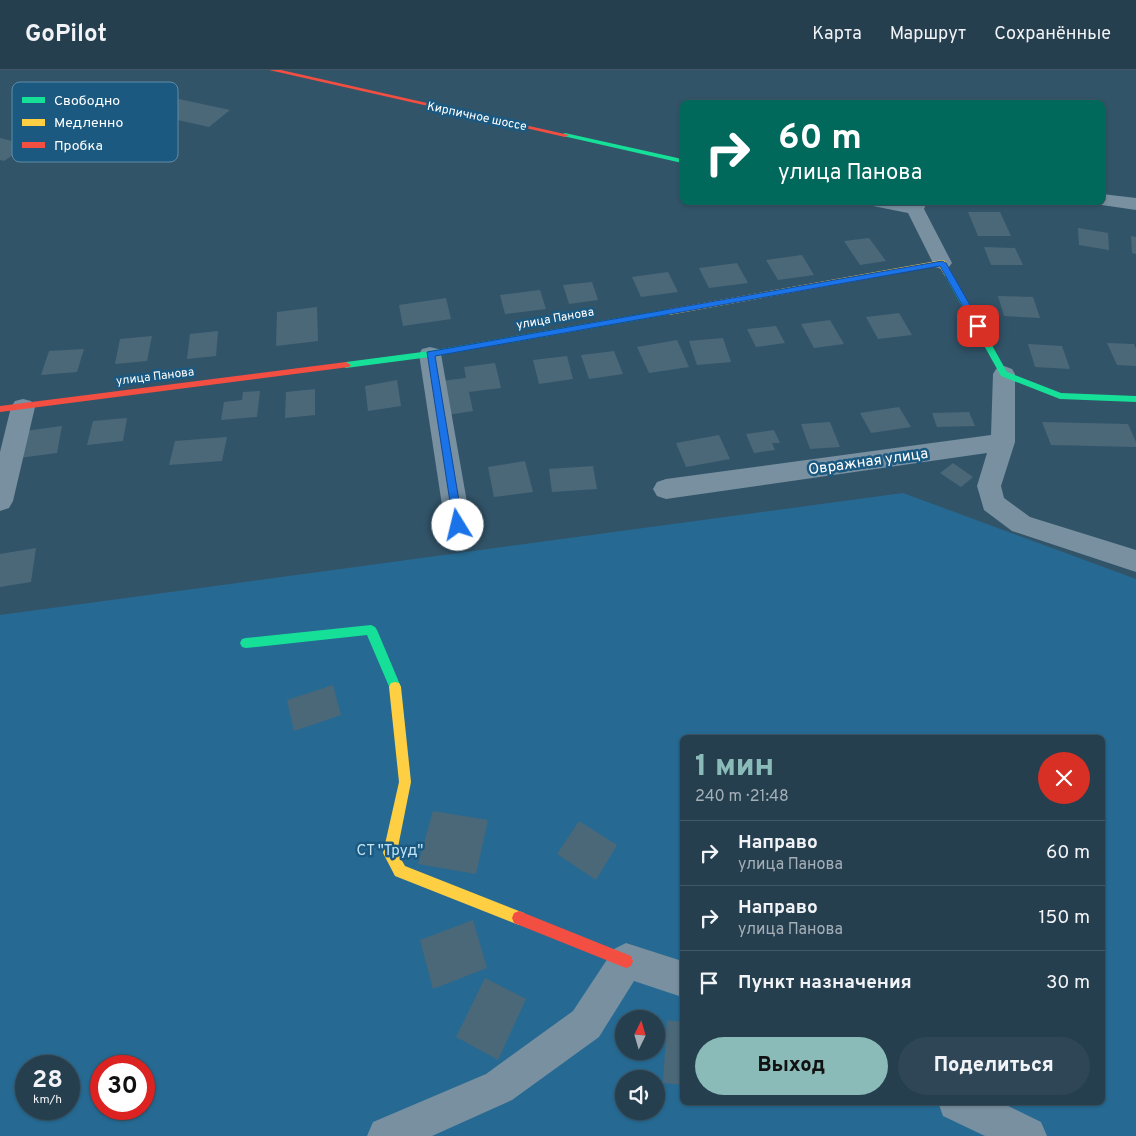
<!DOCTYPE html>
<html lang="ru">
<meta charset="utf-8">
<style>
body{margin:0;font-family:Overpass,sans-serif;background:#2e4656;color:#f1f3f6;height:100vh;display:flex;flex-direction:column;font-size:19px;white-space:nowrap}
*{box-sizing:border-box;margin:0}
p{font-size:16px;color:#a4afb7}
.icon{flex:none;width:28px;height:28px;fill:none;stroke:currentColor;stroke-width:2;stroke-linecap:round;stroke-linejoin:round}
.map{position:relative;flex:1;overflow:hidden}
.side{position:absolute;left:680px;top:665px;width:425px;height:370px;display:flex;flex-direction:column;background:#263f4f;border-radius:8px;box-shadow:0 1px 4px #0004,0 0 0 1px #425866}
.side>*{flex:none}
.banner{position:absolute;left:680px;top:30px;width:425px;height:105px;border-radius:8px;box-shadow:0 1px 4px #0004,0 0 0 1px #425866;background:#00695c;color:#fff;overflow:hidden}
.needle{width:32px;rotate:5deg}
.buttons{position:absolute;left:615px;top:940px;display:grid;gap:10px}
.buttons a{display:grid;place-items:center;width:50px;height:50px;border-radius:50%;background:#263f4f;box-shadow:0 1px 4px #0004,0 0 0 1px #425866;font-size:25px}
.speed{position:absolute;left:15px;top:985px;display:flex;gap:10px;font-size:25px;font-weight:700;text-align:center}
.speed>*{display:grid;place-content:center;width:65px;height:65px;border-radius:50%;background:#263f4f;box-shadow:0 1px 4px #0004,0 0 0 1px #425866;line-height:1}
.speed small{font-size:12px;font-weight:400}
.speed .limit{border:8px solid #d22;background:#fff;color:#111}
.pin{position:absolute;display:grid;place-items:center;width:42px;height:42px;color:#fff;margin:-21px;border-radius:10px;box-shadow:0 2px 8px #0006}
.me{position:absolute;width:55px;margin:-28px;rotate:351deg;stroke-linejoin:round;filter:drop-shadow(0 0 4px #0008)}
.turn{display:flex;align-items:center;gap:18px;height:105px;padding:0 15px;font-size:22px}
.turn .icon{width:65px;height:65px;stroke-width:2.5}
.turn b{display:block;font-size:35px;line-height:42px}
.round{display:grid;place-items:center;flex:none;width:52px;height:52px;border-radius:26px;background:#2e4656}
.headline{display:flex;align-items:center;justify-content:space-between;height:85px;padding:0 15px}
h1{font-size:30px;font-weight:800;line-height:38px;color:#8bbbb9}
.primary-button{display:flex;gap:10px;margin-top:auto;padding:10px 15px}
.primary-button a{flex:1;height:58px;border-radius:30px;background:#8bbbb9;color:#111;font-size:20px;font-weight:800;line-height:58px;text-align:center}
.primary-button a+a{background:#2e4656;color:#f1f3f6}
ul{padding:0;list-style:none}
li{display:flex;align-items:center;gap:15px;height:65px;padding:0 15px;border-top:1px solid #425866}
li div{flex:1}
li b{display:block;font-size:19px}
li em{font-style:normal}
header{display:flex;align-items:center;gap:30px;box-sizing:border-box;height:70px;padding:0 25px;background:#263f4f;border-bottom:1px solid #425866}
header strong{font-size:24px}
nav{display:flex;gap:28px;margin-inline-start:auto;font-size:18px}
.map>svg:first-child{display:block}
</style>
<header>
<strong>GoPilot</strong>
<nav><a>Карта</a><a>Маршрут</a><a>Сохранённые</a></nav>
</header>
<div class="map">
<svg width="1136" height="1066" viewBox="0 0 1136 1066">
<rect width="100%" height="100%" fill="#325469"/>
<path fill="#266a93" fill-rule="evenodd" d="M903 423 1136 509V1066H0V545ZM682 668H1102V1032H682ZM624 949H656V981H624ZM26 996H69V1039H26ZM101 996H144V1039H101ZM624 1009H656V1041H624Z"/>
<path fill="#4b6878" d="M179 29 230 40 209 57 169 48 179 40 168 38Z
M0 68 28 75 4 91 0 90Z
M968 142H1000L1011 166H978Z
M1078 158 1108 163 1109 180 1079 175Z
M1131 166 1136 167V184L1132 183Z
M869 168 886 191 860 195 844 171Z
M984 177 1015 178 1023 195H991Z
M802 185 814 205 778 210 766 190Z
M737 193 748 213 709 218 699 198Z
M668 202 678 222 641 227 632 207Z
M592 212 598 230 569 234 563 215Z
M540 220 546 239 505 244 500 225Z
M998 226 1033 227 1040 248 1004 246Z
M446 228 451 249 403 256 399 235Z
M317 237 318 271 276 276 277 242Z
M899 243 912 265 878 269 866 247Z
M830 250 844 274 814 278 801 254Z
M776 256 785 273 756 277 747 259Z
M218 261 216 286 187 289 190 264Z
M152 266 147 291 115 294 120 269Z
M723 268 731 292 697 295 689 271Z
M677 270 689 297 649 303 637 277Z
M1107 273 1134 274 1136 279V296L1117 295Z
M1028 274 1062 276 1070 299 1035 297Z
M84 279 77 302 41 305 49 281Z
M614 281 623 304 589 309 581 285Z
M567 286 573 309 539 314 533 290Z
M495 293 501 318 469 322 473 341 447 345 441 311 466 308 464 297Z
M397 310 401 336 368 341 365 316Z
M315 319V345L285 348 286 322Z
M260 321 257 347 221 350 224 332 242 330 243 322Z
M899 337 911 357 871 363 860 343Z
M969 342 975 356 937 357 932 343Z
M127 348 123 371 87 375 93 351Z
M830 352 840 377 810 379 801 354Z
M1042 352 1128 354 1136 372V377L1051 375Z
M62 356 57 383 19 388 25 361Z
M774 360 780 373H772L775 380 754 383 746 364Z
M719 365 730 389 686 397 676 373Z
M227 367 222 391 169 395 175 371Z
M525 391 533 422 494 427 488 397Z
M953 393 973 407 961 417 940 403Z
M593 396 597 419 552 422 549 399Z
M36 478 31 512 0 517V484Z
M333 615 341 645 294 661 287 630Z
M433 741 488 750 476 804 418 794Z
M579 751 617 775 596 810 557 784Z
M473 850 487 898 433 919 420 870Z
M485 908 526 929 498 990 456 967Z
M667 950 682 952V1015L663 1013Z"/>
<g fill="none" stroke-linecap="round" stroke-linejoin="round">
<path fill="#7890a0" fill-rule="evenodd" d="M1102 124 1136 128V140L1095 134 1094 132H1102Z
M871 132H927L924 139 952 193 949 197 942 199 935 197 908 143 873 136Z
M430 277 438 279 441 284 471 455 467 462 458 465 449 462 445 455 419 284 422 279Z
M1004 296 1012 299 1015 304V372L1001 416 1004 428 1030 447 1136 480V502L1012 461 984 440 977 416 987 383 666 429 657 426 653 419 657 412 666 409 991 365 993 304 996 299Z
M23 329 31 331 35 337 13 431 9 438 0 441V382L11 337 15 331Z
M626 873 682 891V927L634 911 599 967 512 1030 432 1066H367L373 1052 486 1004 573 941 614 879Z
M938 1032H1000L1041 1052 1047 1066H985L943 1046Z"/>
<path fill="#16e098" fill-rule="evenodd" d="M565 63 682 89V93L563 66 561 65Z
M948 201 952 204 1007 302 1061 323 1136 326V332L1060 329 1001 306 944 204Z
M669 239 672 240V244L430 287 346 298 341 295 346 292 430 281Z
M371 555 375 557 377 560 401 617 399 621 395 622 391 621 367 565 246 578 242 577 240 573 242 569 246 568Z"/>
<path fill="#ffcf43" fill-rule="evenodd" d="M942 190 945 191 952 204 951 206H945L939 196 669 245 665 242 669 239Z
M395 612 399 613 401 617 411 712 397 782 405 796 524 843 526 848 524 853 519 855 395 806 383 783 399 712 389 617 391 613Z"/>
<path fill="#f24e42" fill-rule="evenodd" d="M269 0H281L569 65 565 67Z
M346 292 351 295 349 297 0 342V336Z
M519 841 631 886 633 891 631 896 626 898 514 853 512 848 514 843Z"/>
</g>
<path fill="#1a73e8" stroke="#114b97" d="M942 191 946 193 982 256 981 258H975L940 196 435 286 463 455 458 459 454 458 427 282Z"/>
<g text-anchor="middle" stroke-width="5" stroke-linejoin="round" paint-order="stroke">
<g font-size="12" fill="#fff" stroke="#1b5980">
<text transform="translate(477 46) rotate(12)" y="4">Кирпичное шоссе</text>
<text transform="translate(555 248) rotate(-10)" y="4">улица Панова</text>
<text transform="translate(155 306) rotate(-7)" y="4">улица Панова</text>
</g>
<g font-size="15" fill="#fff" stroke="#1b5980">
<text transform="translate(868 391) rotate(-8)" y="5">Овражная улица</text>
</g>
<g font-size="15" fill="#c3e4f7" stroke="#1b5980">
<text x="390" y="785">СТ "Труд"</text>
</g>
</g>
<rect x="12" y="12" width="166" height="80" rx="8" fill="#1b5980" stroke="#5f8ba6" stroke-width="1"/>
<rect x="22" y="27" width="23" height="6" fill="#16e098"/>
<rect x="22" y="49" width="23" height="7" fill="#ffcf43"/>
<rect x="22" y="72" width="23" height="6" fill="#f24e42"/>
<g font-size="14" fill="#fff">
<text x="54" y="35">Свободно</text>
<text x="54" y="57">Медленно</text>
<text x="54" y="80">Пробка</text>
</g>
</svg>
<div class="buttons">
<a><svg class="needle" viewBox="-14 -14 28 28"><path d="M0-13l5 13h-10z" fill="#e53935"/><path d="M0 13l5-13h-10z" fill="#a4afb7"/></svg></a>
<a><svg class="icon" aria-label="sound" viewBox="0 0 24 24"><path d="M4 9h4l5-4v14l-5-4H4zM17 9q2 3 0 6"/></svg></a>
</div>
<div class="speed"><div>28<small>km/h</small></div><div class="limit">30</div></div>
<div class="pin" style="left:978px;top:256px;background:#d93025"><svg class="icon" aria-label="arrive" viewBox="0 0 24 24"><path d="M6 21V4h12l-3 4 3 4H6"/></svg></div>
<svg class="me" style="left:458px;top:455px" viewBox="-20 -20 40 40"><circle r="19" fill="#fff"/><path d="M0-13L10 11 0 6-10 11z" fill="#1a73e8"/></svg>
<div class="banner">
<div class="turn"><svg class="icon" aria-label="right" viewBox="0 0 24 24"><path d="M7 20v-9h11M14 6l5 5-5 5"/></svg><div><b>60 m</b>улица Панова</div></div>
</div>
<section class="side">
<div class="headline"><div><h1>1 мин</h1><p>240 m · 21:48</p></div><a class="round" style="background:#d93025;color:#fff"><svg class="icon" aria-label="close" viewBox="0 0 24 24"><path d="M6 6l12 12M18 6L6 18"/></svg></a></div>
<ul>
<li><svg class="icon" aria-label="right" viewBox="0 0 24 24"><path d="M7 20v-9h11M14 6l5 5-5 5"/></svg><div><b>Направо</b><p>улица Панова</p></div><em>60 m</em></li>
<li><svg class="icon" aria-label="right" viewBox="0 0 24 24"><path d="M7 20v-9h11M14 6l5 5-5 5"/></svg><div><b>Направо</b><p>улица Панова</p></div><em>150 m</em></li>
<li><svg class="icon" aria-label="arrive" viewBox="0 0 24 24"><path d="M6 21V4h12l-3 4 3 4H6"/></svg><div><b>Пункт назначения</b></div><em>30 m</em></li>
</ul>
<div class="primary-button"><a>Выход</a><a>Поделиться</a></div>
</section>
</div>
